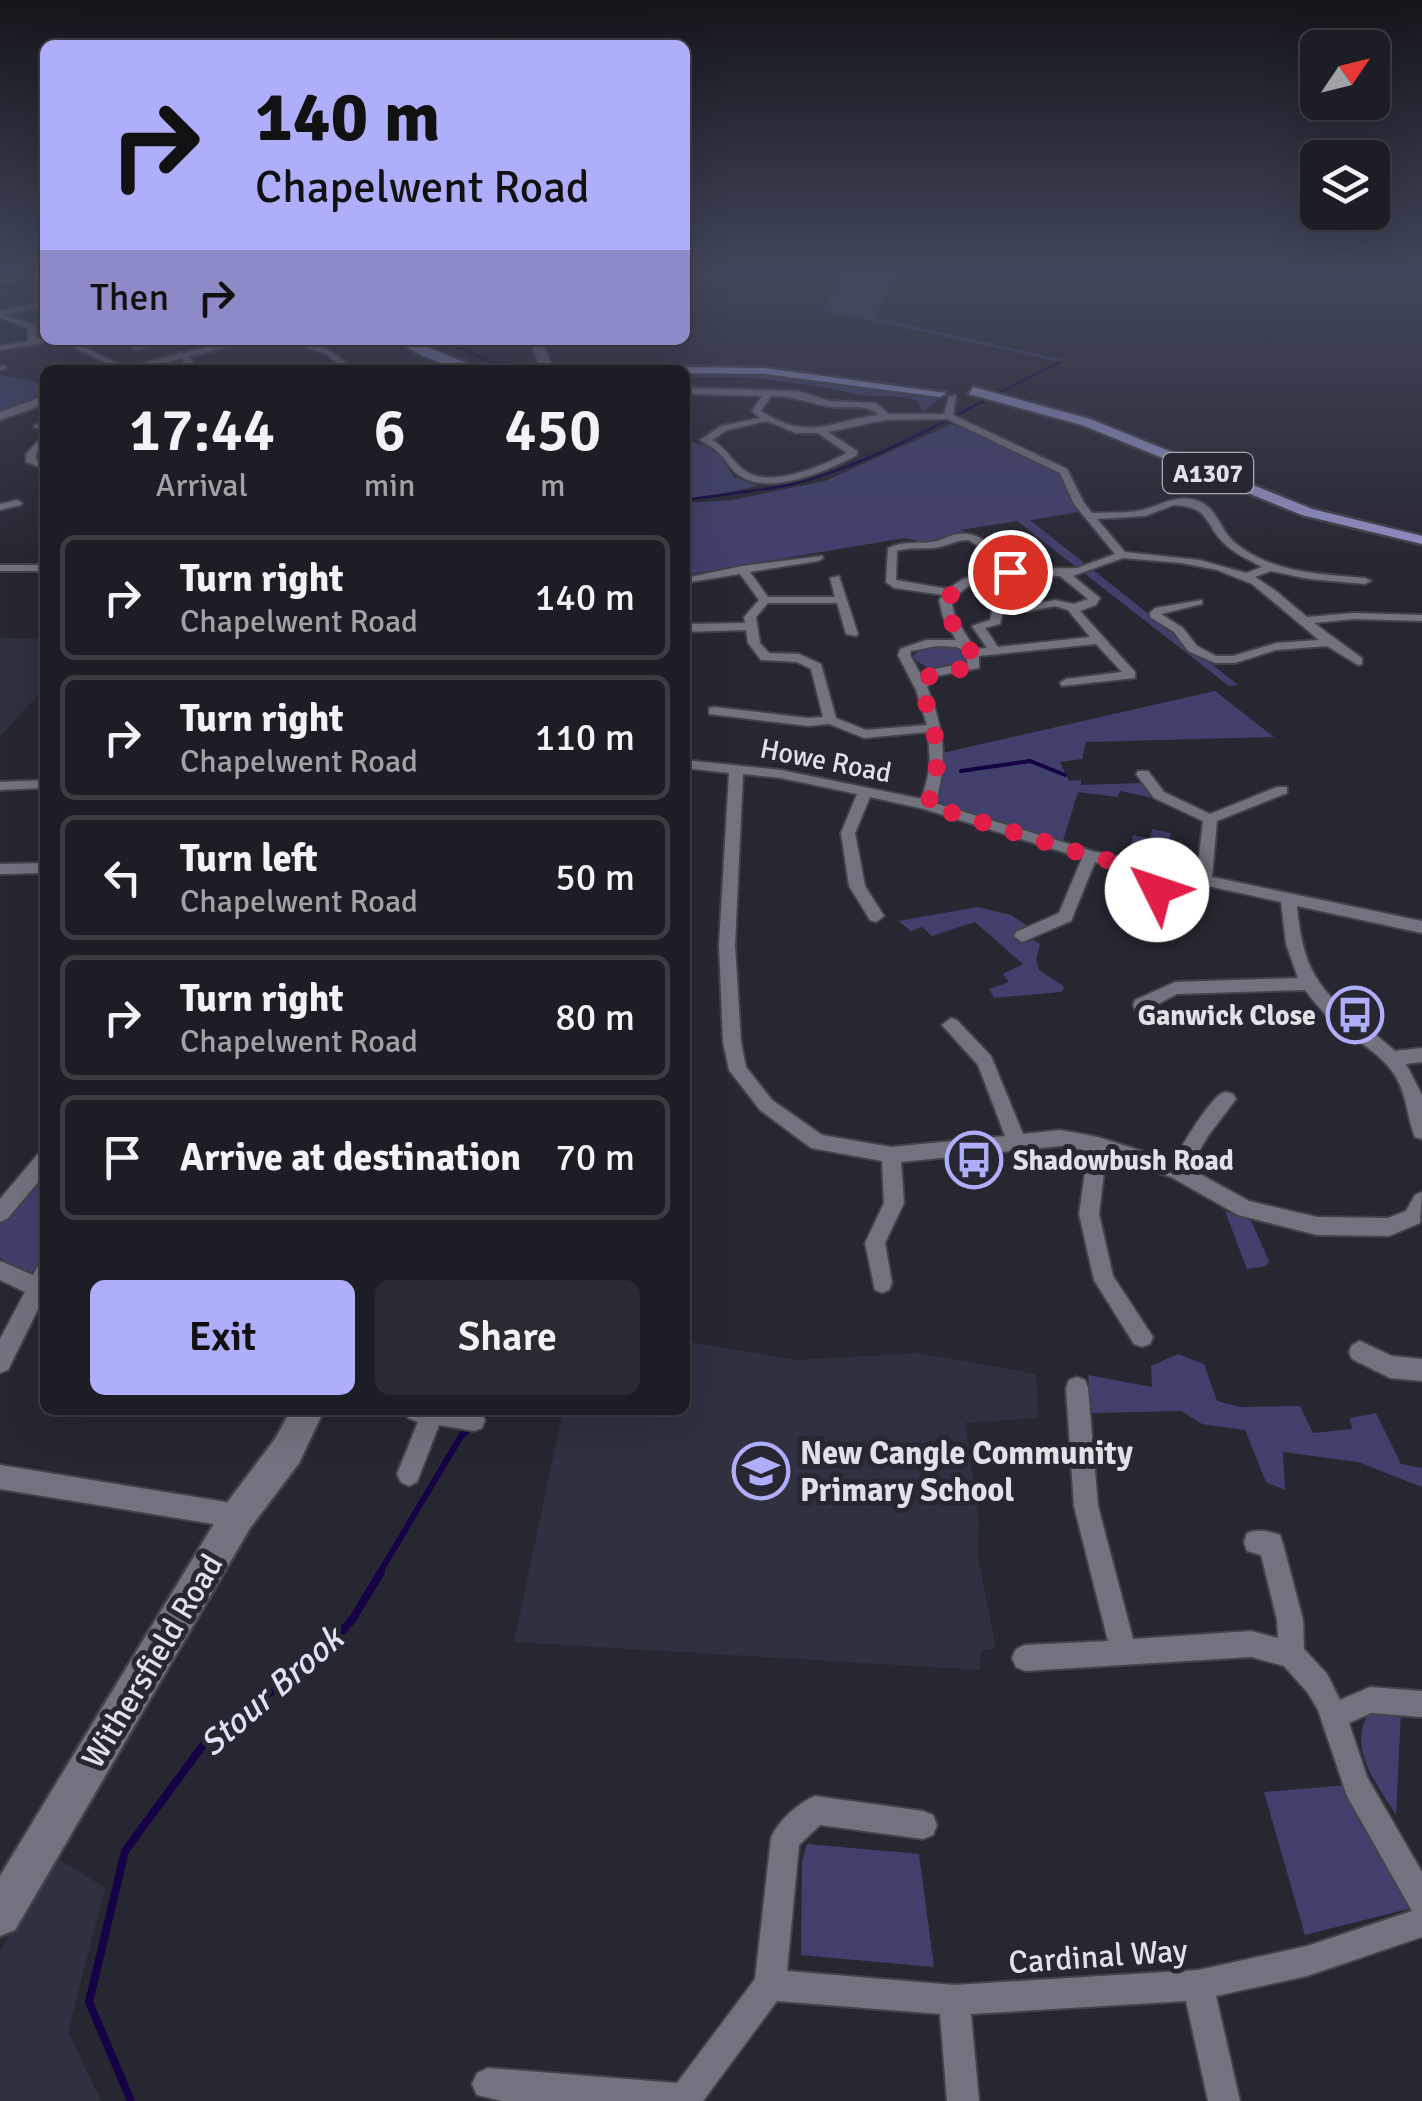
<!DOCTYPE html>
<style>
body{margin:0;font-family:Signika,sans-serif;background:#2a2a32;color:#f1f3f6;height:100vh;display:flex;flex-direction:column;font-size:38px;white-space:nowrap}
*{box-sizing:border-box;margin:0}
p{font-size:32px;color:#a0a2a7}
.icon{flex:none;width:55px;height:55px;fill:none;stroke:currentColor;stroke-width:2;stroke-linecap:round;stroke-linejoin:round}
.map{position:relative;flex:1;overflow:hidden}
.panel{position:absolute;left:40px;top:365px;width:650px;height:1050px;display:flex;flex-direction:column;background:#1d1d25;border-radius:15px;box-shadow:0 10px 40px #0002,0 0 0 2px #3b3b42}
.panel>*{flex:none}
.guide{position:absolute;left:40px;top:40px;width:650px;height:305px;border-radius:15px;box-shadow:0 10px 40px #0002,0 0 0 2px #3b3b42;background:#afaefa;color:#111;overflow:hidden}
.needle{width:65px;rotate:55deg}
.controls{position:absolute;left:1300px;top:30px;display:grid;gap:20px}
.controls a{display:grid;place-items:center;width:90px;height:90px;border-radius:15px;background:#1d1d25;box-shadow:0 10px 40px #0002,0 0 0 2px #3b3b42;font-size:50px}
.pin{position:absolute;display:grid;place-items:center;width:85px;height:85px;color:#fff;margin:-42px;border:5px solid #fff;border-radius:50%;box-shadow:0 2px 10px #0007}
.me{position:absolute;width:110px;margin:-55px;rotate:311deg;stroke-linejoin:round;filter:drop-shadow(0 0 8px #0008)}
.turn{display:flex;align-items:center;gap:35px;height:210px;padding:0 50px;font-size:45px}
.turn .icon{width:130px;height:130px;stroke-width:2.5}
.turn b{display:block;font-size:70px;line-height:85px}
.then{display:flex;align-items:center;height:95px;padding:0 50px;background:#0003;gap:20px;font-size:38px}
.eta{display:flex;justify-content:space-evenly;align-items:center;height:170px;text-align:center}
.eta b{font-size:60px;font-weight:600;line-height:70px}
.button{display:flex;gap:20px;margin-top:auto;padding:20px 50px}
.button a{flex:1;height:115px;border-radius:15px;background:#afaefa;color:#111;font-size:40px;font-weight:600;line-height:115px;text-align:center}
.button a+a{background:#2a2a32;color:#f1f3f6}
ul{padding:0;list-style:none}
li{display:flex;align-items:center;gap:30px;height:125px;margin:0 20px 15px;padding:0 30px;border:5px solid #3b3b42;border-radius:15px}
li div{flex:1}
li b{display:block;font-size:38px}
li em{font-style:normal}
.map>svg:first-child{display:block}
</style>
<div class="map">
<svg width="1422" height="2101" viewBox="0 0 1422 2101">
<rect width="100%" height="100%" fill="#272731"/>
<path fill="#2f3040" d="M0 638 45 639V688L0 736Z
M685 1341 797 1360 919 1353 1036 1374 1038 1418 965 1423 979 1520 978 1556 996 1649 981 1650 980 1670 514 1642 563 1410H685Z
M57 1858 105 1888 68 2032 101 2101H0V1952Z"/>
<path fill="#41406d" d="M842 273H897L876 314 877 318 1064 360 1060 362 827 311 822 306 838 288Z
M698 372 769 375 923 394 938 401 922 412 919 402C900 392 878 399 857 394 801 383 743 373 685 378V373Z
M0 375 45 384V397L0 413Z
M952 424 1047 465 1059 474 1079 512 1030 520 1238 685 1229 686 1017 521 960 530 970 534 924 542 904 538 685 575V503L732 500 825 481Z
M685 440 715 449 734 477 758 486 686 501Z
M946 645 965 652 967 662 929 668 911 658 922 647Z
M1215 691 1274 737 1086 742 1082 759 1060 762 1069 781 1081 780V785L1141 783 1153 798 1120 791 1118 797 1078 792 1061 847 927 805 938 754Z
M1152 829 1171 833 1167 855 1196 861 1194 870 1129 857 1133 835 1150 839Z
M978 907 1011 915 1026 925 1014 934 1024 943 1033 940 1040 944 1036 960 1039 970 1065 987 1061 992 994 998 989 989 1009 982 1003 974 1023 964 975 922 932 936 922 927 911 931 898 921Z
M45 1168V1252L33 1275 20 1278 0 1257V1220Z
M1225 1211 1251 1221 1269 1261 1266 1266 1247 1269Z
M1178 1354 1204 1364 1217 1401 1240 1407 1300 1406 1313 1433 1352 1429 1350 1418 1376 1413 1401 1464 1422 1468V1487L1358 1462 1283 1452 1285 1490 1266 1482 1245 1430 1202 1424 1181 1411 1092 1413 1088 1375 1152 1387 1151 1366Z
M1376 1711H1401L1396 1815C1377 1784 1348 1749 1368 1714Z
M1349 1785 1412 1908 1305 1935 1264 1792Z
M807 1844 919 1854 934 1967 801 1955 802 1861Z"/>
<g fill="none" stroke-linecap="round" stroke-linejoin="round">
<path stroke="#150146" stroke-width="2.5" d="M464 340 451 344 491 362 567 370
M685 500C727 493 775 491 815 478 901 450 979 401 1060 362"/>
<path stroke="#150146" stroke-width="4" d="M961 771 1030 761 1065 775"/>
<path stroke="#150146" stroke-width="6" d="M479 1421 491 1410
M379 1574 461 1436 470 1428"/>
<path stroke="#150146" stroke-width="8" d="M131 2101 89 2002 125 1851 212 1733 312 1663 352 1620 381 1572"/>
<g stroke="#42424b" stroke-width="4">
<path id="street" d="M34 273 45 275 0 284V280Z
M45 302V306L3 315 35 325 36 339 45 338 48 342 0 350V346L28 341V328L0 318V311Z
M58 340H68L79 345 109 340 86 348 129 369 121 370Z
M160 340 165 342 136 350 132 348Z
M282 340C311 340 334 350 354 370H345L327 354Z
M178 353H184L193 361 186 370H178L184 361Z
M256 364 264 370H255L252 366Z
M0 366H5L6 368 0 370Z
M685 388 798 391 829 401 876 403 889 414H944L949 397 956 395 953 415 1067 469 1084 503 1092 513C1109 512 1129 514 1146 509 1163 504 1179 494 1198 501 1217 508 1220 529 1233 541 1269 573 1320 574 1365 578L1371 581 1365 584 1309 579 1271 571 1255 577 1276 591 1307 617 1354 613 1422 615V621L1354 619 1314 623 1362 658V664L1358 665 1327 646 1276 650 1235 663H1215L1188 651 1174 632 1150 617V613L1155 608 1202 600V604L1161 614 1183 628 1197 646 1216 656H1233L1276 643 1319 640 1252 584 1217 570 1181 563 1123 558 1073 576 1100 598 1096 605 1080 611 1135 672V678L1062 686 1060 683 1066 679 1122 672 1096 644 979 656V668L936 676 927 687C943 725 949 762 935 803L1092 851 1197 874 1203 821 1154 798 1136 774 1138 771H1148L1164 792 1210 814 1277 787H1287V793L1217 821 1212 877 1422 921V933L1297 906C1304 993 1336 999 1395 1051L1422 1048V1062L1406 1064 1422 1095V1139L1415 1137C1407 1117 1407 1096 1396 1077 1382 1054 1358 1042 1337 1025 1325 1015 1315 1003 1305 990L1177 994 1147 1010H1135L1133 1005 1135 1000 1175 982 1298 978 1286 944 1281 902 1194 883 1190 899 1174 904 1152 895 1149 874 1095 862 1071 921 1022 942 1014 936 1016 932 1059 913 1082 858 924 809 870 797 855 833 865 886 884 916 876 922 870 920 849 886 841 833 857 794 781 778 743 774 735 945 741 1042 746 1067 772 1100 822 1135 891 1147 1005 1136 978 1065 942 1025 951 1018 957 1020 991 1056 1023 1134 1060 1130 1098 1137 1173 1161C1181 1148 1211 1095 1225 1092 1228 1092 1231 1093 1233 1094L1236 1099 1208 1136 1189 1168 1249 1201 1317 1217 1388 1218 1406 1211 1415 1195 1422 1192 1420 1223 1389 1236 1317 1235 1238 1215 1171 1177 1106 1156 1099 1214 1113 1276 1153 1337 1150 1344 1142 1347 1134 1344 1094 1280 1079 1214 1088 1151 1060 1146 901 1162 904 1203 885 1243 892 1283 889 1290 882 1293 875 1290 865 1243 884 1203 882 1161 811 1148 760 1110 729 1070 723 1042 719 945 729 773 685 768V760L781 770 922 799 930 767 928 732 864 738 829 724 808 726 709 714V708L714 707 808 718 823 717 811 669 797 662 761 660 748 643 746 630 685 632V624L745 623 744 617 759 600 740 574 690 582 685 578 742 566 822 556 823 558 818 561 750 572 768 597H835L830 578 839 576 858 634 856 636 846 634 837 603H768L756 617 760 643 769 653 799 654 821 664 836 718 866 730 927 725 916 690 898 655 900 649 926 640H956L943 617 939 600 943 595 894 588 886 582 888 548C905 540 920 545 937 541 945 539 951 534 960 534 984 532 999 553 1012 569L1077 568 1115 554 1074 504 1060 473 947 419 885 420 828 432 857 451V455C829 470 773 495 742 477 732 472 727 461 720 454 714 448 707 444 700 440L721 426 760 418 752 411 762 396 685 394ZM771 396C794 396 804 402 826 406 845 410 864 402 879 415 828 421 810 442 761 411ZM767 421 796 433H818L847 453C824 465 772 488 747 472 733 464 727 448 712 440L727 430ZM1174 505C1211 507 1203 523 1225 544 1234 554 1250 560 1262 567L1246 573 1200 560 1125 552 1097 519 1145 516ZM968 540 982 548 1001 570 963 579 948 589 896 580 897 551C910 547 920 549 933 548 946 547 955 540 968 540ZM1016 575 1060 576 1088 599 1074 604 1055 600 1029 605 994 604 990 620 972 626 987 648 975 649 955 617 951 600 971 584ZM1055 606 1068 610 1090 637 998 647 985 628 1000 624 1003 610 1029 611ZM937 646 956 647 963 650 968 663 928 670 922 677 910 655 911 651ZM1165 877 1179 880 1178 892 1165 889Z
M45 423V429L34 427 35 425Z
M37 442 45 444 36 454V460L45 463V469L26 462V454Z
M17 500 22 503 21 505 0 510V504Z
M0 565H45V571H0Z
M45 780V788L0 790V782Z
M45 863V873L0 874V864Z
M45 1152V1174L7 1219 0 1222V1199L38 1154Z
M0 1261 33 1275 38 1266 45 1263V1295L8 1370 0 1373V1339L25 1292 0 1280Z
M1360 1341 1392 1356 1422 1359V1381L1390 1378 1352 1359 1349 1352 1352 1345Z
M1077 1377 1085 1380 1088 1388 1098 1506 1133 1639 1251 1631 1278 1638 1277 1620 1261 1555 1247 1551 1244 1542 1247 1533C1259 1529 1268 1531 1280 1535L1283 1544 1303 1620 1304 1649 1327 1674 1340 1700 1370 1687 1422 1691V1717L1371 1713 1349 1723 1367 1777 1422 1872V1937L1307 1976 1216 1996 1240 2101H1208L1186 2001 971 2014 979 2101H947L940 2014 777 2001 703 2101H502L477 2095 472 2084 477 2073 488 2068 677 2083 755 1979 771 1838C778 1821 798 1803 815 1796L923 1811 933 1815 937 1825 933 1835 923 1839 820 1825 799 1845 787 1971 954 1985 1198 1970 1307 1946 1412 1911 1347 1796 1318 1710 1308 1693 1284 1666 1251 1657 1025 1671 1016 1667 1012 1658 1016 1649 1025 1645 1108 1641 1074 1506 1066 1388 1069 1380Z
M405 1410H477L482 1412 485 1420 482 1428 474 1431 439 1425 417 1482 409 1486 401 1482 397 1474 418 1422 408 1418Z
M0 1465 238 1504 246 1508 250 1516 246 1524 238 1528 0 1489Z"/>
</g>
<g stroke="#42424b" stroke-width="5">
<path id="secondary" d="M234 340H254L137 370H117Z
M530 340H542L553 370H541Z
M45 396V404L0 420V412Z
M291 1410H324L299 1463 250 1528 15 1930 0 1936V1876L226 1504 275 1439Z"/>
</g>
<g stroke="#42424b" stroke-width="5">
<path id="primary" d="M397 340H411L483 370C453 370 421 358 397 340Z
M684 367 765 368 946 393 940 397 765 374 685 373V370H678Z
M973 387 1090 419 1312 509 1422 536V544L1302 515 1082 425 969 394Z"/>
</g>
<use href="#street" fill="#73737f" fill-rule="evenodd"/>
<use href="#secondary" fill="#73737f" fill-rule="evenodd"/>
<use href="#primary" fill="#9291c5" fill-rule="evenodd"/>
</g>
<linearGradient id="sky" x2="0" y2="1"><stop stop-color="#15151b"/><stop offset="0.48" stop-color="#41475a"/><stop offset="1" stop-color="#41475a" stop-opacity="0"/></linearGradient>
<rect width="1422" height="567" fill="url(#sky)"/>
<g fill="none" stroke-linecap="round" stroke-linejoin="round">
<path stroke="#e11d48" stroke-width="18" stroke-dasharray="0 32.4" d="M1010 572 964 584 945 600 949 618 977 661 969 668 932 673 920 687C936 726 945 766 927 805L1090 856 1158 872 1157 890"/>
</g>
<defs>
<g id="bus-ring" transform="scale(2.875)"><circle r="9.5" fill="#272731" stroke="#afaefa" stroke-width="1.5"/><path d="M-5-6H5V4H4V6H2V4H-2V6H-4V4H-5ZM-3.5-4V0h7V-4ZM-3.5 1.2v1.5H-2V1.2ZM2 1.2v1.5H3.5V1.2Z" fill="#afaefa"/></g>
<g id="school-ring" transform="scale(2.875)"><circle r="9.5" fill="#272731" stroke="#afaefa" stroke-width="1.5"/><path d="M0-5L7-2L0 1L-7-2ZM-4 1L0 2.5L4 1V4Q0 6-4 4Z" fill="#afaefa"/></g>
</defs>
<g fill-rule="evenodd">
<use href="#bus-ring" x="1355" y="1015"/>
<use href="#bus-ring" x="974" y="1160"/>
<use href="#school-ring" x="761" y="1471"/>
</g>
<g text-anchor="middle" stroke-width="10" stroke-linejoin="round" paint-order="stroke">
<rect fill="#272731" stroke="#a9a9b1" stroke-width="2.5" x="1163" y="453" width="90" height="40" rx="8"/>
<g font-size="25" font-weight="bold" fill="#e1e1e8">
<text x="1208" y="482">A1307</text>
</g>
<g font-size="28" fill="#e1e1e8" stroke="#272731">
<text transform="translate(826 760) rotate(11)" y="10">Howe Road</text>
</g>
<g font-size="28" font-weight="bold" fill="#e1e1e8" stroke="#272731" text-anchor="end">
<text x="1316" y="1025">Ganwick Close</text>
<text x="1013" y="1170" text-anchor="start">Shadowbush Road</text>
</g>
<g font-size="32" font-weight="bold" fill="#e1e1e8" stroke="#272731" text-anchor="start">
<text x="800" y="1464">New Cangle Community<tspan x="800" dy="37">Primary School</tspan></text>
</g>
<g font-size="32" fill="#e1e1e8" stroke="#272731">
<text transform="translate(152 1661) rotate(-59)" y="11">Withersfield Road</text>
<text transform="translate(1098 1956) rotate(-4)" y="11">Cardinal Way</text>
</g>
<g font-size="35" font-style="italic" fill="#e0e1f6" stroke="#272731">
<text transform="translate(271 1691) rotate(-41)" y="12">Stour Brook</text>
</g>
</g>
</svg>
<div class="controls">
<a><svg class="needle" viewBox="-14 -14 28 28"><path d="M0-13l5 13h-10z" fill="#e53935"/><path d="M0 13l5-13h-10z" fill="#a0a2a7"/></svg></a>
<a><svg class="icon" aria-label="layers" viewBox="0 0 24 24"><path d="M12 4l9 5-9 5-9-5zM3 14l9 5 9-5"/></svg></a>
</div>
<div class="pin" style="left:1010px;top:572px;background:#d93025"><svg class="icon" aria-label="arrive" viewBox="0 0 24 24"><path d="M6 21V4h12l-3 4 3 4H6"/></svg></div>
<svg class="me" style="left:1157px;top:890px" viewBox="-20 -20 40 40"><circle r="19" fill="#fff"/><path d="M0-13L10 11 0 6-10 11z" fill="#e11d48"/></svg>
<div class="guide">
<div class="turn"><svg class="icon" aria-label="right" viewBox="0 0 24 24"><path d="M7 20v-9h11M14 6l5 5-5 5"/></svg><div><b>140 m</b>Chapelwent Road</div></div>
<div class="then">Then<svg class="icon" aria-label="right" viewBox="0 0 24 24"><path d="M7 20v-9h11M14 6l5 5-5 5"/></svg></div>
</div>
<section class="panel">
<div class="eta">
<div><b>17:44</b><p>Arrival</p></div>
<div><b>6</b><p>min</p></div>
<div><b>450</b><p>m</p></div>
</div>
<ul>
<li><svg class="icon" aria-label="right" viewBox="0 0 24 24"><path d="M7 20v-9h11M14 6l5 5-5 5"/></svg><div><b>Turn right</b><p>Chapelwent Road</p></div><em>140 m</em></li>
<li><svg class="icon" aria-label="right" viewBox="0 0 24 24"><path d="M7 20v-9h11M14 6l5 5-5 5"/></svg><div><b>Turn right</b><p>Chapelwent Road</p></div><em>110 m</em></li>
<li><svg class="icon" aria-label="left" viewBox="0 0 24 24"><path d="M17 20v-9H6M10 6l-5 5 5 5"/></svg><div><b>Turn left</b><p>Chapelwent Road</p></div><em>50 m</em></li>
<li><svg class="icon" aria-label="right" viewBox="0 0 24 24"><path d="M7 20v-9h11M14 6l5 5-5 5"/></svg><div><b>Turn right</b><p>Chapelwent Road</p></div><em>80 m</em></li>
<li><svg class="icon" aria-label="arrive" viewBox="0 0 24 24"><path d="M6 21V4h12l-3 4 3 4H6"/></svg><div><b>Arrive at destination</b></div><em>70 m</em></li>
</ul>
<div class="button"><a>Exit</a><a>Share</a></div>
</section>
</div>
